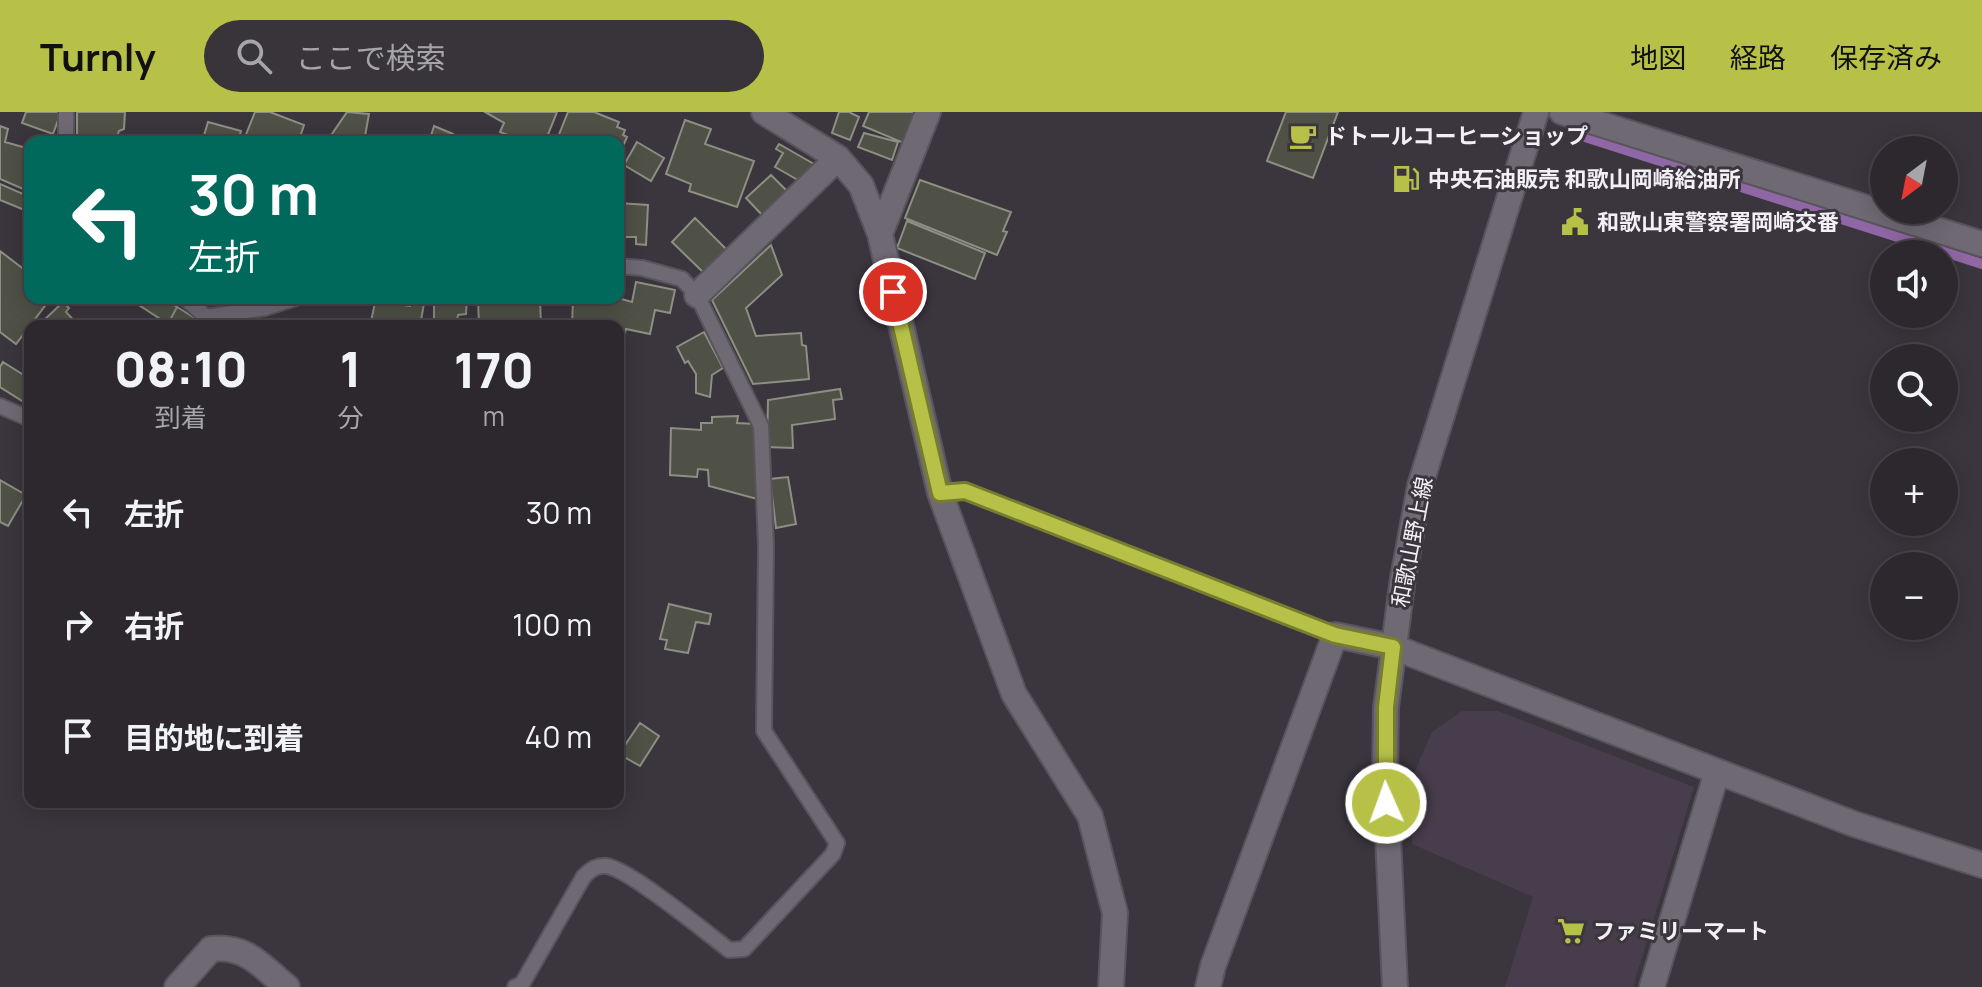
<!DOCTYPE html>
<html lang="ja">
<meta charset="utf-8">
<style>
body{margin:0;font-family:Manrope,"Noto Sans JP",sans-serif;background:#38343a;color:#f1f3f6;height:100vh;display:flex;flex-direction:column;font-size:30px;white-space:nowrap}
*{box-sizing:border-box;margin:0}
p{font-size:26px;color:#a6a6aa}
.icon{flex:none;width:44px;height:44px;fill:none;stroke:currentColor;stroke-width:2;stroke-linecap:round;stroke-linejoin:round}
.map{position:relative;flex:1;overflow:hidden}
.details{position:absolute;left:24px;top:208px;width:600px;height:488px;display:flex;flex-direction:column;background:#2c282e;border-radius:16px;box-shadow:0 4px 20px #0003,0 0 0 2px #48444a}
.details>*{flex:none}
.hud{position:absolute;left:24px;top:24px;width:600px;height:168px;border-radius:16px;box-shadow:0 4px 20px #0003,0 0 0 2px #48444a;background:#00695c;color:#fff;overflow:hidden}
.needle{width:52px;rotate:212deg}
.tools{position:absolute;left:1870px;top:24px;display:grid;gap:16px}
.tools a{display:grid;place-items:center;width:88px;height:88px;border-radius:50%;background:#2c282e;box-shadow:0 4px 20px #0003,0 0 0 2px #48444a;font-size:40px}
.pin{position:absolute;display:grid;place-items:center;width:68px;height:68px;color:#fff;margin:-34px;border:4px solid #fff;border-radius:50%;box-shadow:0 2px 8px #0007}
.me{position:absolute;width:88px;margin:-44px;rotate:358deg;stroke-linejoin:round;filter:drop-shadow(0 0 6px #0008)}
.turn{display:flex;align-items:center;gap:28px;height:168px;padding:0 32px;font-size:36px}
.turn .icon{width:104px;height:104px;stroke-width:2.5}
.turn b{display:block;font-size:56px;line-height:68px}
.eta{display:flex;justify-content:space-evenly;align-items:center;height:136px;text-align:center}
.eta b{font-size:48px;font-weight:800;line-height:56px}
ul{padding:0;list-style:none}
li{display:flex;align-items:center;gap:24px;height:112px;padding:0 32px}
li div{flex:1}
li b{display:block;font-size:30px}
li em{font-style:normal}
header{display:flex;align-items:center;gap:48px;box-sizing:border-box;height:112px;padding:0 40px;background:#b7c148;color:#111}
header strong{font-size:38px}
nav{display:flex;gap:44px;margin-inline-start:auto;font-size:28px}
.search{width:560px;height:72px;background:#38343a;display:flex;align-items:center;gap:20px;box-sizing:border-box;padding:0 28px;border-radius:44px;color:#a6a6aa;font-size:30px}
.map>svg:first-child{display:block}
</style>
<header>
<strong>Turnly</strong>
<div class="search"><svg class="icon" aria-label="search" viewBox="0 0 24 24"><circle cx="10" cy="10" r="6"/><path d="M15 15l6 6"/></svg>ここで検索</div>
<nav><a>地図</a><a>経路</a><a>保存済み</a></nav>
</header>
<div class="map">
<svg width="1982" height="875" viewBox="0 0 1982 875">
<rect width="100%" height="100%" fill="#3b353e"/>
<path fill="#473d4c" d="M1462 599H1498L1694 675 1633 875H1505L1533 785 1412 732 1414 661 1432 620Z"/>
<g fill="none" stroke-linecap="round" stroke-linejoin="round">
<path stroke="#9067a5" stroke-width="10" d="M1585 25 1982 152"/>
</g>
<path fill="#4f5146" stroke="#8d8f83" stroke-width="2" d="M26 0H61L53 22 22 11Z
M77 0H125L124 17 119 19 115 30H77Z
M255 0H270L304 13 299 28 306 30H243Z
M347 0 369 2 364 30H330L332 22Z
M485 0H557L545 30H526L500 20 504 11Z
M568 0H594L619 10 617 15 625 18 623 23 627 25 618 46V30H556Z
M839 0H849L859 5 850 28 832 21Z
M869 0H918L906 32 863 14Z
M1286 0H1338L1313 66 1267 49Z
M685 8 711 17 705 32 754 49 737 95 689 79 691 72 666 62Z
M208 10 241 19 238 30H202Z
M0 14 8 17 5 30 30 37V80L0 67Z
M434 14 453 22 452 30 430 27Z
M864 21 898 30 892 48 858 35Z
M637 30 664 46 651 69 624 53Z
M779 32 814 52 803 71 775 55 783 41 776 37Z
M771 63 788 80 763 104 746 86Z
M920 68 1011 100 1003 119 1007 120 997 143 905 106Z
M0 72 30 85 27 99 0 88Z
M618 91 648 93 646 133 636 132V125H618Z
M695 106 729 140 706 163 672 130Z
M907 109 985 141 975 167 897 136Z
M771 133 782 163 746 196 756 224 801 221 802 233 806 234 809 267 753 272 712 188Z
M0 139 30 162V186H51L16 232 0 220Z
M636 170 675 178 670 201 655 198 650 222 626 217 619 241 618 214H572L573 186H618L632 190Z
M128 186H163L193 205 195 214H165L168 212Z
M128 186H163L177 195 168 212Z
M376 186H388L387 190 410 194 412 186H425L420 214H370Z
M434 186H467L466 202 458 203 457 209 434 208Z
M478 186H540L541 214H479Z
M63 190 69 196 66 200 79 214H38Z
M704 220 723 256 712 263 710 285 696 281V262L688 249 685 251 677 235Z
M3 250 30 267V294L0 275V255Z
M840 277 842 287 833 288 835 307 792 313 793 336 767 335 768 288Z
M738 304 737 311 756 312 757 387 709 374 708 358 698 357 697 365 670 363 671 316 701 318V311H712V305Z
M788 365 796 412 776 416 770 367Z
M0 368 26 383 8 414 0 410Z
M669 492 711 502 709 512 696 510 688 541 665 537 667 528 660 527Z
M640 611 659 624 640 654 619 642Z"/>
<g fill="none" stroke-linecap="round" stroke-linejoin="round">
<g stroke="#58545b" stroke-width="18">
<path id="service" d="M66 30V0
M185 186 206 205
M206 205 265 196 296 186
M0 294 30 307
M940 381 965 379 1335 523
M515 875 522 872 584 764C591 758 596 753 606 754 628 756 707 821 729 838L744 837 833 742 837 731 764 619 766 434 761 314 697 183 682 167 642 156 618 154"/>
</g>
<g stroke="#58545b" stroke-width="28">
<path id="minor" d="M764 0 838 46 861 73 880 122 940 381 1014 582 1090 704 1115 801 1111 875
M1562 0 1982 132
M880 122 928 0
M697 183 838 46
M177 875 211 837C247 833 261 854 287 875
M1208 875 1213 854 1335 523 1393 535
M1652 875 1717 660"/>
</g>
<g stroke="#58545b" stroke-width="28">
<path id="tertiary" d="M1393 535 1854 712 1982 753"/>
</g>
<g stroke="#58545b" stroke-width="28">
<path id="secondary" d="M1395 875 1385 661 1386 595 1403 466 1420 374 1536 0"/>
</g>
<use href="#service" stroke="#6f6973" stroke-width="14"/>
<use href="#minor" stroke="#6f6973" stroke-width="24"/>
<use href="#tertiary" stroke="#6f6973" stroke-width="24"/>
<use href="#secondary" stroke="#6f6973" stroke-width="24"/>
</g>
<g fill="none" stroke-linecap="round" stroke-linejoin="round">
<g stroke="#777d2f" stroke-width="20">
<path id="route" d="M893 180 940 381 965 379 1335 523 1393 535 1386 595V691"/>
</g>
<use href="#route" stroke="#b7c148" stroke-width="14"/>
</g>
<defs>
<g id="cafe-bare" transform="scale(2.16)"><path d="M-5.5-4.5H6V0H3Q3 3.5 0 3.5H-2.5Q-5.5 3.5-5.5 0ZM3-3.2v2h1.7v-2ZM-6 4.5H4V6H-6Z" fill="#b7c148" stroke="#3b353e" stroke-width="2.5" paint-order="stroke"/></g>
<g id="fuel-bare" transform="scale(2.16)"><path d="M-5.5-6h7V0h2V4h1.3V-2.5L3-4.5l.8-.8L6-3V5H2.5V1h-1V6h-7ZM-4.2-4.7v3.2H.2V-4.7Z" fill="#b7c148" stroke="#3b353e" stroke-width="2.5" paint-order="stroke"/></g>
<g id="civic-bare" transform="scale(2.16)"><path d="M-.6-6.5H3V-4.5H.6V-3L4-1V1h2V6H-6V1h2V-1L-.6-3ZM-1.2 2.5V6h2.4V2.5Z" fill="#b7c148" stroke="#3b353e" stroke-width="2.5" paint-order="stroke"/></g>
<g id="supermarket-bare" transform="scale(2.16)"><path d="M-6-5.5h2.5l.6 2H6L4.5 2H-2.5L-4.4-4H-6ZM-1.5 3.2a1.3 1.3 0 1 0 .1 0ZM3 3.2a1.3 1.3 0 1 0 .1 0Z" fill="#b7c148" stroke="#3b353e" stroke-width="2.5" paint-order="stroke"/></g>
</defs>
<g fill-rule="evenodd">
<use href="#cafe-bare" x="1303" y="24"/>
<use href="#fuel-bare" x="1406" y="67"/>
<use href="#civic-bare" x="1575" y="110"/>
<use href="#supermarket-bare" x="1571" y="819"/>
</g>
<g text-anchor="middle" stroke-width="6" stroke-linejoin="round" paint-order="stroke">
<g font-size="22" font-weight="bold" fill="#f2eff5" stroke="#3b353e" text-anchor="start">
<text x="1325" y="32">ドトールコーヒーショップ</text>
<text x="1428" y="75">中央石油販売 和歌山岡崎給油所</text>
<text x="1597" y="118">和歌山東警察署岡崎交番</text>
<text x="1593" y="827">ファミリーマート</text>
</g>
<g font-size="22" fill="#f2eff5" stroke="#3b353e">
<text transform="translate(1412 430) rotate(-79)" y="8">和歌山野上線</text>
</g>
</g>
</svg>
<div class="tools">
<a><svg class="needle" viewBox="-14 -14 28 28"><path d="M0-13l5 13h-10z" fill="#e53935"/><path d="M0 13l5-13h-10z" fill="#a6a6aa"/></svg></a>
<a><svg class="icon" aria-label="sound" viewBox="0 0 24 24"><path d="M4 9h4l5-4v14l-5-4H4zM17 9q2 3 0 6"/></svg></a>
<a><svg class="icon" aria-label="search" viewBox="0 0 24 24"><circle cx="10" cy="10" r="6"/><path d="M15 15l6 6"/></svg></a>
<a>+</a>
<a>−</a>
</div>
<div class="pin" style="left:893px;top:180px;background:#d93025"><svg class="icon" aria-label="arrive" viewBox="0 0 24 24"><path d="M6 21V4h12l-3 4 3 4H6"/></svg></div>
<svg class="me" style="left:1386px;top:691px" viewBox="-20 -20 40 40"><circle r="17" fill="#b7c148" stroke="#fff" stroke-width="3"/><path d="M0-11L8 9 0 5-8 9z" fill="#fff"/></svg>
<div class="hud">
<div class="turn"><svg class="icon" aria-label="left" viewBox="0 0 24 24"><path d="M17 20v-9H6M10 6l-5 5 5 5"/></svg><div><b>30 m</b>左折</div></div>
</div>
<section class="details">
<div class="eta">
<div><b>08:10</b><p>到着</p></div>
<div><b>1</b><p>分</p></div>
<div><b>170</b><p>m</p></div>
</div>
<ul>
<li><svg class="icon" aria-label="left" viewBox="0 0 24 24"><path d="M17 20v-9H6M10 6l-5 5 5 5"/></svg><div><b>左折</b></div><em>30 m</em></li>
<li><svg class="icon" aria-label="right" viewBox="0 0 24 24"><path d="M7 20v-9h11M14 6l5 5-5 5"/></svg><div><b>右折</b></div><em>100 m</em></li>
<li><svg class="icon" aria-label="arrive" viewBox="0 0 24 24"><path d="M6 21V4h12l-3 4 3 4H6"/></svg><div><b>目的地に到着</b></div><em>40 m</em></li>
</ul>
</section>
</div>
